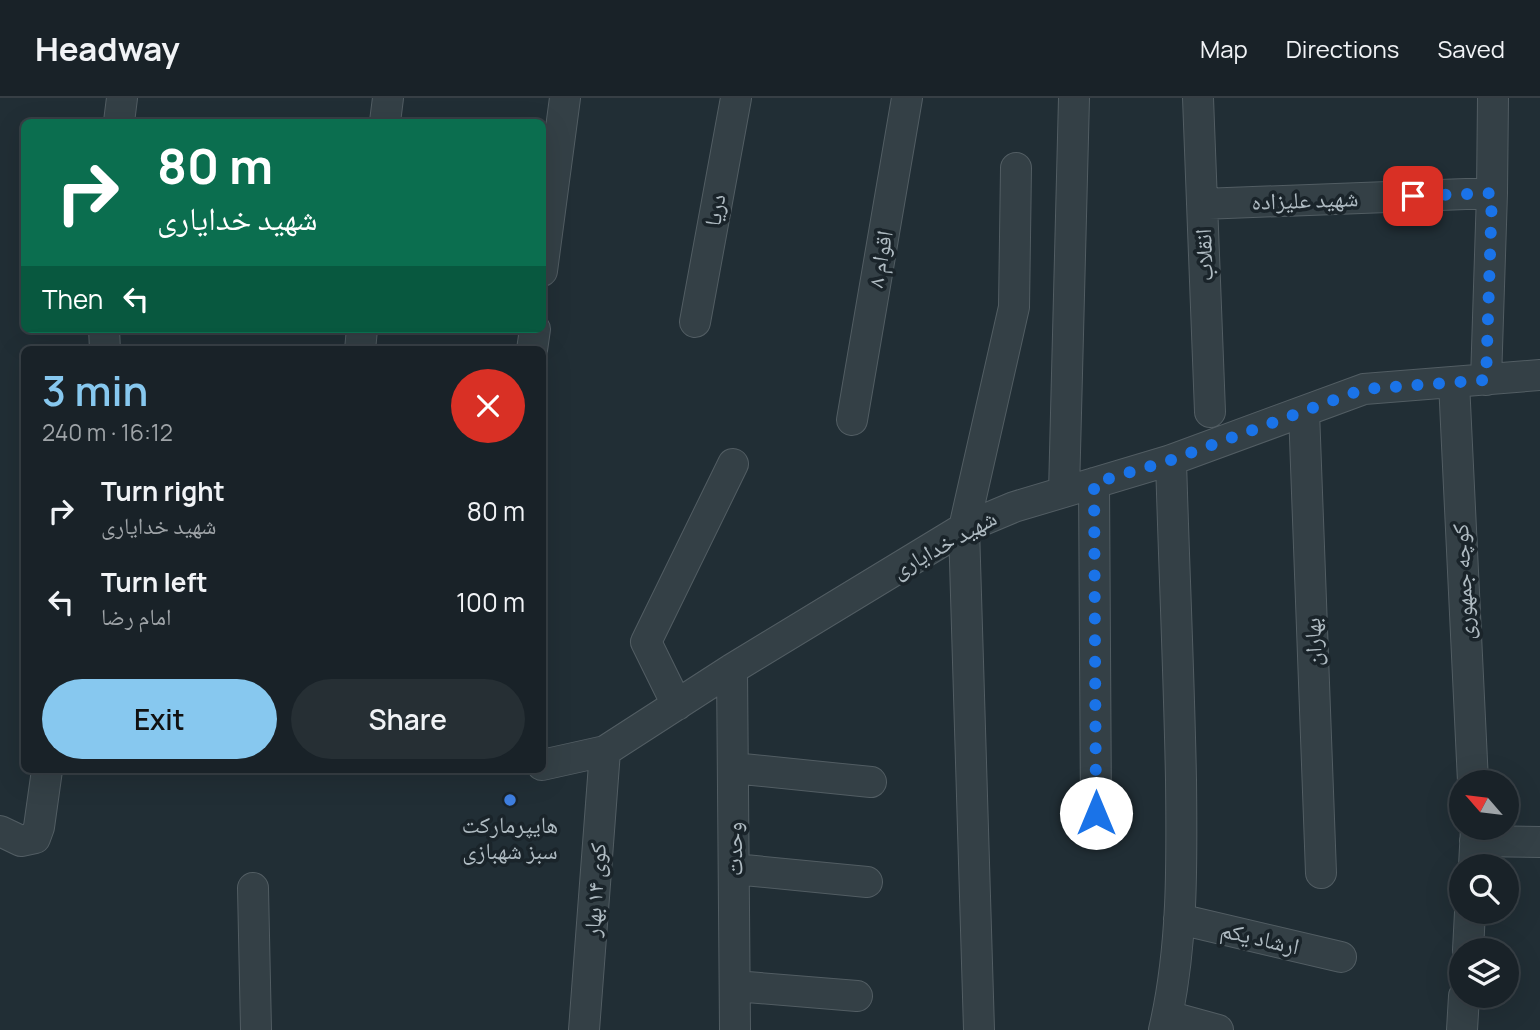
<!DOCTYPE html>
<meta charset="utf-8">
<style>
body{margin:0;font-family:Manrope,"Noto Naskh Arabic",sans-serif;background:#262f34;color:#f1f3f6;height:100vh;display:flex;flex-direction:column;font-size:26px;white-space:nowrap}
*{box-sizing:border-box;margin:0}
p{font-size:23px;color:#9fa4a8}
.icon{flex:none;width:38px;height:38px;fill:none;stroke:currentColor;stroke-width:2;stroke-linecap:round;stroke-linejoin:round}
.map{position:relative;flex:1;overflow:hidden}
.panel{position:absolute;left:21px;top:248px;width:525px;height:427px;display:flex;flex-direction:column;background:#192228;border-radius:10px;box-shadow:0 7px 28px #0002,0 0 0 2px #373f45}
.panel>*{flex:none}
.hud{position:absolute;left:21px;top:21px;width:525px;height:214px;border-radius:10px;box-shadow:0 7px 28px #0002,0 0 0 2px #373f45;background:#0b6e4f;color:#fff;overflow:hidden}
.needle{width:46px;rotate:298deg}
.buttons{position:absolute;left:1449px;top:672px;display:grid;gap:14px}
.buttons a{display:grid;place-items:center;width:70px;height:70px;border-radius:50%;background:#192228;box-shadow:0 7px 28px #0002,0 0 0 2px #373f45;font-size:35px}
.pin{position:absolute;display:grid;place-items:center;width:60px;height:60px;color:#fff;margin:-30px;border-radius:14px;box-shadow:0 4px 10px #0006}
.me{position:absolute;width:77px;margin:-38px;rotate:0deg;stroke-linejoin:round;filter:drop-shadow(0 0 5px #0008)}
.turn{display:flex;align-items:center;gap:24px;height:147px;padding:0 21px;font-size:32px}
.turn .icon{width:91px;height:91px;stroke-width:2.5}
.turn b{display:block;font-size:49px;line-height:60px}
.then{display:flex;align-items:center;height:66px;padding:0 21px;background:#0003;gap:14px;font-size:26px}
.round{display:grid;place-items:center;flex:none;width:74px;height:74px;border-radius:37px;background:#262f34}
.headline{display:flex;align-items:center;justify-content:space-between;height:119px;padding:0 21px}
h1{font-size:42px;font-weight:600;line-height:52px;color:#87c8ef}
.primary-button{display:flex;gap:14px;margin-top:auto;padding:14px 21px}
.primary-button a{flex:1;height:80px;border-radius:42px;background:#87c8ef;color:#111;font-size:28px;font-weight:600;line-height:80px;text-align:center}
.primary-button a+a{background:#262f34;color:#f1f3f6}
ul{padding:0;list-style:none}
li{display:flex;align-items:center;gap:21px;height:91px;padding:0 21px}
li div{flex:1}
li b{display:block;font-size:26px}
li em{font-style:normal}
header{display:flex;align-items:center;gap:42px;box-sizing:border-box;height:98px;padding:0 35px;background:#192228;border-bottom:2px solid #373f45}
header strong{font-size:33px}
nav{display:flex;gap:38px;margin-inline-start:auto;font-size:24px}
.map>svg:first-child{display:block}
</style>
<header>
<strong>Headway</strong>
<nav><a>Map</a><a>Directions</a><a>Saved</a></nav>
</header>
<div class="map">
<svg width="1540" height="932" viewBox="0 0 1540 932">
<rect width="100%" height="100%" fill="#212e35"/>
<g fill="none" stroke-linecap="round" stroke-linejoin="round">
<g stroke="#525d63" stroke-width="32">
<path id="minor" d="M1198 0 1210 314
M119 24 122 0
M385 24 388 0
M1202 106 1492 95
M542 173 565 0
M695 224 736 0
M104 231 105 252
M360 252 362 231
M532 252 535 231
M1486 282 1492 95 1493 0
M1454 284 1473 684
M1304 313 1321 775
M852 322 907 0
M1094 385 1096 715
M1064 394 1074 0
M732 571 735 932
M677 607 646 544 733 366
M542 667 605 653 732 571 964 430 1014 409 1171 362 1364 291 1540 277
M733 670 871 684
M0 733 21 743 35 740 39 729 47 672
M1475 743 1540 744
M1474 768 1476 730
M734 771 867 784
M253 790 256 932
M1179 821 1341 859
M1468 852 1470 814
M735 888 857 898
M1167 918 1218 932
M584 932 605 653
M979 932 964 430 1014 209 1016 70
M1164 932C1183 851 1182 765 1181 682 1179 576 1174 469 1171 362
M1462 932 1464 898"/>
</g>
<use href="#minor" stroke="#344046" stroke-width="30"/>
</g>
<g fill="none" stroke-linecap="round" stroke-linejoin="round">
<path stroke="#1a73e8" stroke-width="12" stroke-dasharray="0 21.6" d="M1096 715 1094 385 1171 362 1364 291 1486 282 1492 95 1413 98"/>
</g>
<circle fill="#3f7fe0" stroke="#1a242a" stroke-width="2.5" cx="510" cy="702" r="7"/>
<g text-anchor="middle" stroke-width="7" stroke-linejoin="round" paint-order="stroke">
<g font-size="23" fill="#afbbc2" stroke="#1a242a">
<text transform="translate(1305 102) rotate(-2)" y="8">شهید علیزاده</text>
<text transform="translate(715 112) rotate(-80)" y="8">دریا</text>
<text transform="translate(1204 157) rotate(-92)" y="8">انقلاب</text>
<text transform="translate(880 161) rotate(-80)" y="8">اقوام ۸</text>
<text transform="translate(944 446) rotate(-29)" y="8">شهید خدایاری</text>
<text transform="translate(1463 484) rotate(-93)" y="8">کوچه جمهوری</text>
<text transform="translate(1313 544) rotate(-92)" y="8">بهاران</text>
<text transform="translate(734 751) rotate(-91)" y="8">وحدت</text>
<text transform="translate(595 792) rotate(-86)" y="8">کوی ۱۴ بهار</text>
<text transform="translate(1260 840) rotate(13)" y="8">ارشاد یکم</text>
</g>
<g font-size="23" fill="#afbbc2" stroke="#1a242a">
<text x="510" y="735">هایپرمارکت<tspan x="510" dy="26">سبز شهبازی</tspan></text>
</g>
</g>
</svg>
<div class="buttons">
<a><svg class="needle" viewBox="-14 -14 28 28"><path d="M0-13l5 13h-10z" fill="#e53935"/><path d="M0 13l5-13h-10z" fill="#9fa4a8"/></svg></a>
<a><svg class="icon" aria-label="search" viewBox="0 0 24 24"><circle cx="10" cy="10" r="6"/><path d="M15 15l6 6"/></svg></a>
<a><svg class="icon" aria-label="layers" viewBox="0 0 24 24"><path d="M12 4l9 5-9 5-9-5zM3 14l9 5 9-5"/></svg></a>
</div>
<div class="pin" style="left:1413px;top:98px;background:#d93025"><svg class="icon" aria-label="arrive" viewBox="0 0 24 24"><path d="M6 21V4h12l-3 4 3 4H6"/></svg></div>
<svg class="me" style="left:1096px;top:715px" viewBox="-20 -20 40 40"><circle r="19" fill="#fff"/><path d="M0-13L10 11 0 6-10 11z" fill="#1a73e8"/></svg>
<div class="hud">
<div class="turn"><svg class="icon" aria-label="right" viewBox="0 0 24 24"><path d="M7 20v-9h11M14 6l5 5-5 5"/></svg><div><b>80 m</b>شهید خدایاری</div></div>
<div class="then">Then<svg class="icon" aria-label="left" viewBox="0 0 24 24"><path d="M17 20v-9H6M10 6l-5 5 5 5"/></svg></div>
</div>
<section class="panel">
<div class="headline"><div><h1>3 min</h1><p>240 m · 16:12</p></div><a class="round" style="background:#d93025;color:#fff"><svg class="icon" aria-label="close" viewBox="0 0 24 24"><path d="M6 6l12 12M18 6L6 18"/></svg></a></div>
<ul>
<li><svg class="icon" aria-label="right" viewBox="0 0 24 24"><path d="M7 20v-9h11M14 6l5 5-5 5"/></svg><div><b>Turn right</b><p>شهید خدایاری</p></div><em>80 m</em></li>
<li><svg class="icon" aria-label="left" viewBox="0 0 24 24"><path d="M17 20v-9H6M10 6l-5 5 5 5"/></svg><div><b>Turn left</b><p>امام رضا</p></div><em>100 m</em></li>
</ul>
<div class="primary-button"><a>Exit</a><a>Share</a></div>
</section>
</div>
